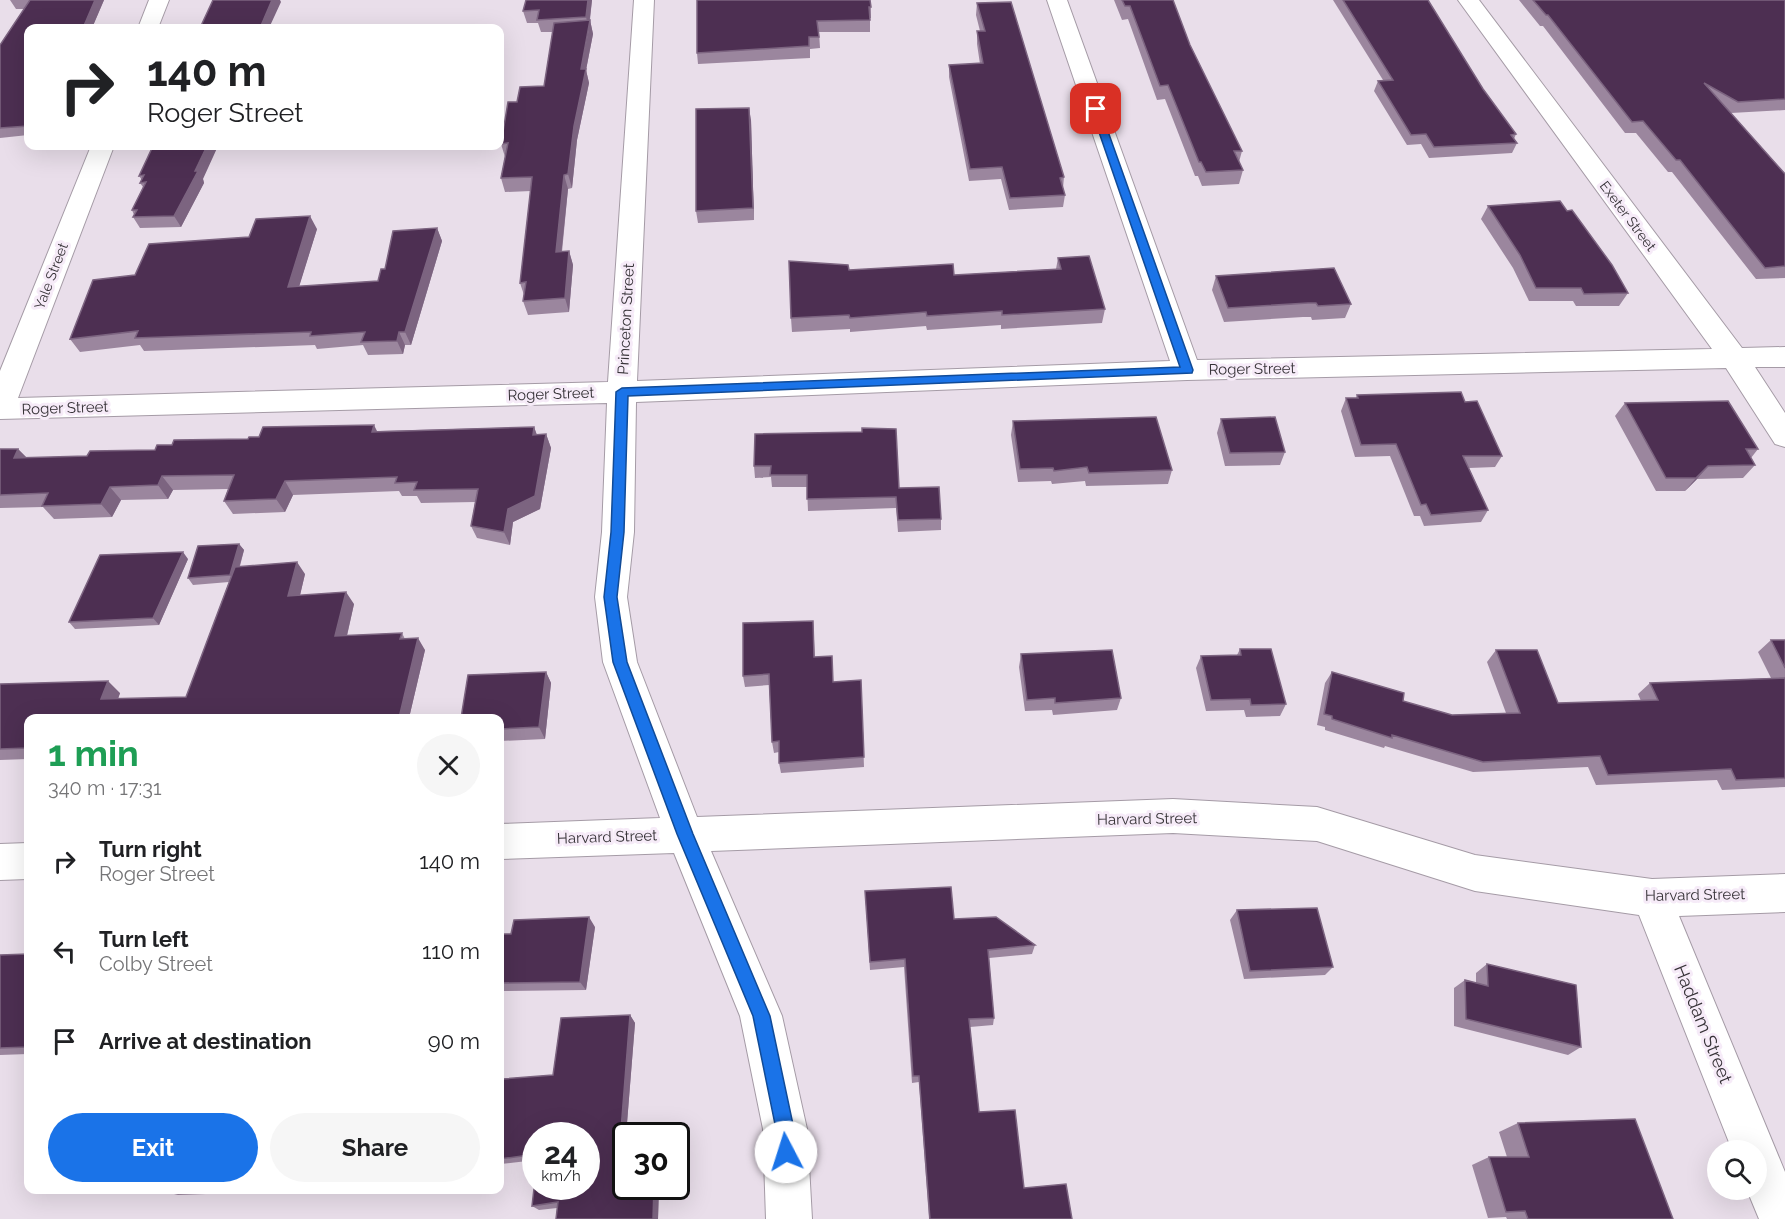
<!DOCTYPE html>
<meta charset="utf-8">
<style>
body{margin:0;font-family:Raleway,sans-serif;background:#f6f6f6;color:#202124;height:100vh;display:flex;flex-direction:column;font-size:22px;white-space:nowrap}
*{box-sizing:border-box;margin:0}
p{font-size:20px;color:#757577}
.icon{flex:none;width:33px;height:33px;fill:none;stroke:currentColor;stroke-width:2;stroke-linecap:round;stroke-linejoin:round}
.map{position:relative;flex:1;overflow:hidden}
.side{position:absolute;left:24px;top:714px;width:480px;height:480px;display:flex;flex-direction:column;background:#fff;border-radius:12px;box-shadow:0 6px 24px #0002}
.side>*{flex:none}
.top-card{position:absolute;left:24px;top:24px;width:480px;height:126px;border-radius:12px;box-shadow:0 6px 24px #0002;background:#fff;color:#202124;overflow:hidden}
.tools{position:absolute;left:1707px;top:1140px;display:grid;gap:12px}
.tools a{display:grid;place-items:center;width:60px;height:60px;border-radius:50%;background:#fff;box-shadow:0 6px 24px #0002;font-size:30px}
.speed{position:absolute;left:522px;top:1122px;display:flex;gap:12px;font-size:30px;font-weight:700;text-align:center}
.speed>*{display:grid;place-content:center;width:78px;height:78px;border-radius:50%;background:#fff;box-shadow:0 6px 24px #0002;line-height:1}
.speed small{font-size:15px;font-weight:400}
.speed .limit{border:3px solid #111;border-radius:9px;background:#fff;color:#111}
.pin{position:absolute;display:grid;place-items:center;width:51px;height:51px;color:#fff;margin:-26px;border-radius:12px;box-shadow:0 3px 9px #0006}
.me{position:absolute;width:66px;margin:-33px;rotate:355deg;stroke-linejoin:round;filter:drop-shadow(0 0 4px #0008)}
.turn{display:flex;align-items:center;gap:21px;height:126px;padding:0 24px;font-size:27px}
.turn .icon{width:78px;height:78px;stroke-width:2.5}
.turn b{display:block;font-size:42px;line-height:51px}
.round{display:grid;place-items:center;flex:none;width:63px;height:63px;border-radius:32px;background:#f6f6f6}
.overview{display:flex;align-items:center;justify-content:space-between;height:102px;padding:0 24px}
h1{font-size:36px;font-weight:700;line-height:45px;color:#1e9e55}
.button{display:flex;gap:12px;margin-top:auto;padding:12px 24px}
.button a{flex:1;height:69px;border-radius:36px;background:#1a73e8;color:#fff;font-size:24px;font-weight:700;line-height:69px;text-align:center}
.button a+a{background:#f6f6f6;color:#202124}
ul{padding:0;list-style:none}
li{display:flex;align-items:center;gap:18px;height:90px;padding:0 24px}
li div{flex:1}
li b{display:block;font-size:22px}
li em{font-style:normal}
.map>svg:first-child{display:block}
</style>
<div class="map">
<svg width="1785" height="1219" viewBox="0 0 1785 1219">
<rect width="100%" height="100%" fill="#e9deea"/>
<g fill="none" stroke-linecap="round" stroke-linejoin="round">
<g stroke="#a59ba6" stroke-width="2">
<path id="minor" d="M149 0H169L158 28H138Z
M634 0H654L637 381 1170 361 1047 0H1067L1197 360 1712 349 1458 0H1479L1742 348 1785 347V367H1755L1785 413V447L1775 444 1726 368 1187 380 636 402 634 532 627 597 637 662 697 817 1173 799 1317 807 1475 855 1652 879 1785 874V912L1679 916 1785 1172V1219H1759L1747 1190H1756V1150H1732L1639 915 1475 891 1317 841 1173 833 711 851 782 1016 807 1129 812 1219H766L763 1129 740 1016 674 853 500 859V824L660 818 603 662 595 597 602 532 607 403 0 419V371L91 146H114L18 398 608 382Z
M28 843V879L0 880V844Z"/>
</g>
<use href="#minor" fill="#fff" fill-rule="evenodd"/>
</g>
<path fill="#9b869e" d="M10 0H104L92 28H28V135L0 138V45L24 9H16Z
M592 0 590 20 593 34 586 70 589 83 577 140 572 188 568 189 562 252 569 251 573 265 569 312 528 315 523 301 524 295 520 283 531 191 505 192 501 178 505 157 501 144 517 102 544 86 553 32H541L538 23H527L523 11Z
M1114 0H1173L1190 45 1242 151 1239 162 1243 170 1239 184 1202 186 1198 176H1195L1165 99 1157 100 1128 19 1122 20Z
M1333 0H1428L1483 89 1516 134 1514 139 1517 143 1512 153 1429 158 1421 144 1407 145 1374 91 1378 81 1383 80Z
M1519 0H1785V110L1731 113 1785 174V278L1756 279 1672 172H1668L1636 133H1625L1543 26H1540Z
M977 3 1064 177 1063 188 1065 195 1063 207 1009 210 1001 179 969 181 949 77V65L980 64 977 44V31H980L976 15Z
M871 7V18H870V32H819L820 48 810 49V58L698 64 697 53Z
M751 120 754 220 698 223 696 211Z
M139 176 203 179 204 183 181 227 140 228 133 217 134 215 132 210 143 187 140 183 142 180Z
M1488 206 1628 293 1619 306H1576L1573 301H1529L1513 268 1481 219Z
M437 228 442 241 411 345H405L403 354 368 355 363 345 317 349 315 345 144 351 140 345 80 352 70 339 135 275 249 237 317 229 299 286 378 281 385 269Z
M1058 258 1105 309 1102 323 1001 329V325L927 330 926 326 850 332V329L792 332 791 318 849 270 954 275 1056 269Z
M1216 276 1351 304 1345 318 1312 320 1311 317H1303L1224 322 1212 290Z
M1357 395 1465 402 1502 456 1495 467 1469 468 1488 510 1481 522 1424 526 1420 516H1414L1390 456 1355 457 1341 411 1346 398H1356Z
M1625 403 1758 449 1751 458 1755 465 1743 478 1697 479 1685 491H1656L1615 416Z
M1221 419 1285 452 1280 465 1225 466 1217 433Z
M1013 421 1172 470 1168 484 1086 486 1085 481 1052 484 1051 481 1018 482 1011 435Z
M534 427 537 435 546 434 551 448 540 509 513 522 510 545 477 538 471 526 475 502 421 503 417 496H402L399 491 293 495 285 512 233 514 224 501 228 489 173 490 168 499 121 500 112 517 54 519 43 507 0 508V449H18L27 458 87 456 155 450 172 445 248 439 259 437 377 431Z
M755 434 899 488 941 519V530L898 532 896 508 808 511 807 487H772L771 477 755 478 754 466Z
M239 544 244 550 240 566 305 574 300 595 354 604 347 636 402 633 405 639 425 650 409 718H28V759L0 760V684L120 693 118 699 186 697 229 582 193 585 188 578Z
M188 559 159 625 75 629 69 622Z
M813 621 815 657 833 682 861 680 864 767 781 773 779 763V752L774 753 772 742 769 685 745 687 743 676Z
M1771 640H1785V787L1722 790 1717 780 1596 785 1588 767 1473 772 1385 746 1384 748 1325 730V727L1317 725 1325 683 1332 672 1403 701 1452 715 1506 713 1487 662 1496 650 1558 703 1641 701 1638 694 1650 683 1771 678 1758 652Z
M1240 649 1286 704 1280 716 1246 717 1244 710 1206 711 1196 668 1201 656 1237 655Z
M1021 654 1121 698 1117 710 1053 715 1052 710 1025 711 1019 667Z
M546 672 551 683 545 739 500 741V718Z
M865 891 1035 945 1032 954 989 958 994 1018 993 1025 970 1027 979 1112 1024 1188 1072 1219H929L919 1082 912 1083 904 967 870 970Z
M1237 910 1333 967 1325 975 1244 979 1230 920Z
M595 927 586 990 500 991V934H511Z
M28 954V1054L0 1055V955Z
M1487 964 1581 1047 1568 1055 1454 1026V988L1465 980 1476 983V973Z
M630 1015 635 1023 626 1136V1186H659L658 1219H556L557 1208 539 1210 532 1206 536 1171V1186H586V1136H536V1160L501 1164H500V1103L503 1079 553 1075 561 1018Z
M1518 1123 1673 1219H1507L1506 1217 1488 1218 1472 1165 1489 1157H1507L1499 1132Z
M171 1190H235L234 1193 178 1195 170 1193Z"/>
<path fill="#7c6480" d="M95 0H104L92 28H83Z
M272 0H280L281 2 269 28H260Z
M588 0H592L589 25 590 20 593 34 586 70 589 83 577 140 572 188 568 174 581 69 589 29 586 17Z
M749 108 751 120 754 220 753 208Z
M207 146H218L203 179 204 183 181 227 174 216Z
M564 175 568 189 560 266 556 252Z
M310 216 317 229 295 300 288 287Z
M437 228 442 241 411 345 405 332Z
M569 251 573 265 569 312 565 298Z
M399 332 405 345 403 354 397 341Z
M374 425 381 439 372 432Z
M534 427 539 441 533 435Z
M546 434 551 448 540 509 513 522 510 545 504 532 508 509Z
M18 449 31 462 14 458Z
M1708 466 1697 479 1685 491 1696 478Z
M162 476 173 490 168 499 158 485Z
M285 481 293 495 285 512 276 499Z
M110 487 121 500 112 517 101 504Z
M239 544 244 550 235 582 230 575Z
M183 552 188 559 159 625 153 618Z
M297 562 305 574 297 608 288 596Z
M346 592 354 604 344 648 335 636Z
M418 638 425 650 409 718H399Z
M546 672 551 683 545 739 539 727Z
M108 681 120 693 114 710 101 699Z
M589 917 595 927 586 990 580 982Z
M630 1015 635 1023 625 1148 620 1143Z
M654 1186H659L658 1219H653Z
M227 1190H235L234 1193 227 1191Z"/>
<path fill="#4d2f52" stroke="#7c6480" stroke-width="1.5" d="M30 0H95L83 28H28V126L0 128V45Z
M213 0H272L260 28H200Z
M526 0H588L586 17 537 20 539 10 523 11Z
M697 0H870L871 7H869L870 20 817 21 819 37H809V46L697 53Z
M1122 0H1173L1190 45 1242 151H1234L1243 170 1206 172 1201 162H1199L1168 85 1160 86 1130 6H1125Z
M1343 0H1428L1483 89 1516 134 1511 135 1517 143 1434 147 1426 134 1411 135 1378 81 1393 80Z
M1533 0H1785V99L1738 102 1704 83 1785 174V266L1765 268 1680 160H1676L1643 121 1632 122 1548 15H1546Z
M1011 2 1064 177 1060 178 1065 195 1010 198 1002 167 970 169 949 65 983 63 977 31H985L977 3Z
M590 20 581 69H586L574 126 568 174 564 175 556 252 569 251 565 298 523 301 526 282 520 283 532 177 501 178 508 143 501 144 508 102H517L520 87 544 86 554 23Z
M749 108 753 208 696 211V109Z
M153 146H207L195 171H198L174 216 133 217 137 210H132L146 182 140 183 144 175 139 176Z
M1560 201 1567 211 1572 210 1612 265 1628 293 1584 294 1581 288H1536L1520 255 1488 206Z
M310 216 288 287 378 281 381 269H385L393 231 437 228 405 332H399L397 341 361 342 365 332 310 336 311 332 135 338 138 331 70 339 93 280 135 275 149 244 249 237 256 219Z
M1089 256 1105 309 1002 315V311L927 316 926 312 850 318 849 315 791 318 789 261 848 265 849 270 953 264 954 275 1061 269 1058 258Z
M1334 268 1351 304 1318 306 1316 303H1308L1228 308 1216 276Z
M1461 392 1465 402 1477 401 1502 456H1463L1488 510 1431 515 1426 504 1421 505 1396 444 1361 445 1346 398H1358L1357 395Z
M1728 401 1758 449H1746L1755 465 1708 466 1696 478H1666L1625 403Z
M1156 417 1172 470 1089 473 1087 467 1054 471 1053 468 1020 469 1013 421Z
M1275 417 1285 452 1230 453 1221 419Z
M374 425 372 432 534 427 533 435 546 434 535 496 508 509 504 532 471 526 478 489 414 490 417 482 395 483 397 477 285 481 276 499 224 501 234 475 162 476 158 485 110 487 101 504 42 506 48 493 0 495V449H18L14 458 87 456 90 451 155 450 157 445H172L174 440 248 439 249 437H259L263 427Z
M862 428 896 429 899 488 939 487 941 519 898 520 896 497 807 499V475H770L771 466H754L755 434 862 432Z
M239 544 230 575 188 578 198 546Z
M183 552 153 618 69 622 100 555Z
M297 562 288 596 346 592 335 636 402 633 400 639 418 638 399 718H28V748L0 749V684L108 681 101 699 186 697 235 567Z
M813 621 814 657 832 656 833 682 861 680 864 757 779 763V741L772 742 769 674 743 676V623Z
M1771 640H1785V668Z
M1240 649H1271L1286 704 1251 705 1250 699 1211 700 1201 656 1241 655Z
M1112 650 1121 698 1055 703V698L1027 700 1021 654Z
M1496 650H1537L1558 703 1658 700 1650 683 1785 678V778L1736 780 1731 769 1608 775 1600 756 1483 762 1392 735V738L1332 719V716L1324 714 1332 672 1404 693 1403 701 1452 715 1520 713Z
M546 672 539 727 500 729V718H461L468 675Z
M951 887 954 919 996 917 1035 945 988 950 994 1018 969 1019 979 1112 1015 1110 1024 1188 1066 1184 1072 1219H930L919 1076H913L905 959 870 962 865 891Z
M1317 908 1333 967 1250 971 1237 910Z
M589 917 580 982 500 983V934H511L514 920Z
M28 954V1047L0 1048V955Z
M1487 964 1576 985 1581 1047 1466 1019 1465 980 1488 986Z
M630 1015 620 1143 626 1142V1186H654L653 1219H556L558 1202 532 1206 536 1171V1186H586V1136H536V1154L500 1159V1103L503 1079 553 1075 561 1018Z
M1635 1119 1673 1219H1528L1525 1211 1506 1212 1489 1157H1529L1518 1123Z
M171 1190H227V1191L170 1193Z"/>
<path fill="#1a73e8" stroke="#114b97" stroke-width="1.5" d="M1096 106 1100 109 1193 370 1192 373 628 396 624 532 617 597 627 662 693 834 770 1016 794 1129 795 1152 793 1158 786 1161 780 1158 777 1152 776 1129 753 1016 677 834 613 662 604 597 611 532 616 392 622 388 1180 367 1091 109Z"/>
<g text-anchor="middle" stroke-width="6" stroke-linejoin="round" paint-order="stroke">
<g font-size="14" fill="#363237" stroke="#f6ebf8">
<text transform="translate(1628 216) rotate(53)" y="5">Exeter Street</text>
<text transform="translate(51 276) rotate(-69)" y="5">Yale Street</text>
</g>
<g font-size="15" fill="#363237" stroke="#f6ebf8">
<text transform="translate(626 319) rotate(-87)" y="5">Princeton Street</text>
<text transform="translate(1252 369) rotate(-1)" y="5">Roger Street</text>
<text transform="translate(551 394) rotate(-2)" y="5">Roger Street</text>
<text transform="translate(65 408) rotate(-2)" y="5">Roger Street</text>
<text transform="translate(1147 819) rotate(-1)" y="5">Harvard Street</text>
<text transform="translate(607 837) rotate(-2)" y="5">Harvard Street</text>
<text transform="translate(1695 895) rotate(-1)" y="5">Harvard Street</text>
</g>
<g font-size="18" fill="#363237" stroke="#f6ebf8">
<text transform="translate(1703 1024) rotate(68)" y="6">Haddam Street</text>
</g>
</g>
</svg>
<div class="tools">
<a><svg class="icon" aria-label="search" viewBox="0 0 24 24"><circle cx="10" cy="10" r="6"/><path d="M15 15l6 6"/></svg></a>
</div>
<div class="speed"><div>24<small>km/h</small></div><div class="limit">30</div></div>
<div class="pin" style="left:1096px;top:109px;background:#d93025"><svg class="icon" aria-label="arrive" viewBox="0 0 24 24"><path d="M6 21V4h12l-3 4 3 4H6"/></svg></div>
<svg class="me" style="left:786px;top:1152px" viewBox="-20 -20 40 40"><circle r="19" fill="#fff"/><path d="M0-13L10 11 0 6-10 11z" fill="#1a73e8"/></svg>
<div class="top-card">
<div class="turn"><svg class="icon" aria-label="right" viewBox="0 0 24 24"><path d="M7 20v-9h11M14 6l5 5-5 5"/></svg><div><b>140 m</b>Roger Street</div></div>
</div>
<section class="side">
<div class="overview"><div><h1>1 min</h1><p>340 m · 17:31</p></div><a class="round"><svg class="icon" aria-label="close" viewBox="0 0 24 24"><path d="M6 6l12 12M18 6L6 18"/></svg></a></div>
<ul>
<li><svg class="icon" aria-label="right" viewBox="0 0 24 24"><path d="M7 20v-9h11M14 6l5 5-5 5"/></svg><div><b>Turn right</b><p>Roger Street</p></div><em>140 m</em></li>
<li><svg class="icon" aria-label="left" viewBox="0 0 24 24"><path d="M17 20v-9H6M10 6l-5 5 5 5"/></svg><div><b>Turn left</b><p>Colby Street</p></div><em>110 m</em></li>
<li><svg class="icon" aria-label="arrive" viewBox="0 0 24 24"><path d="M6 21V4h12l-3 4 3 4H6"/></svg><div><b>Arrive at destination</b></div><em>90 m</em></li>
</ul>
<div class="button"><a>Exit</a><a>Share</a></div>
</section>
</div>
